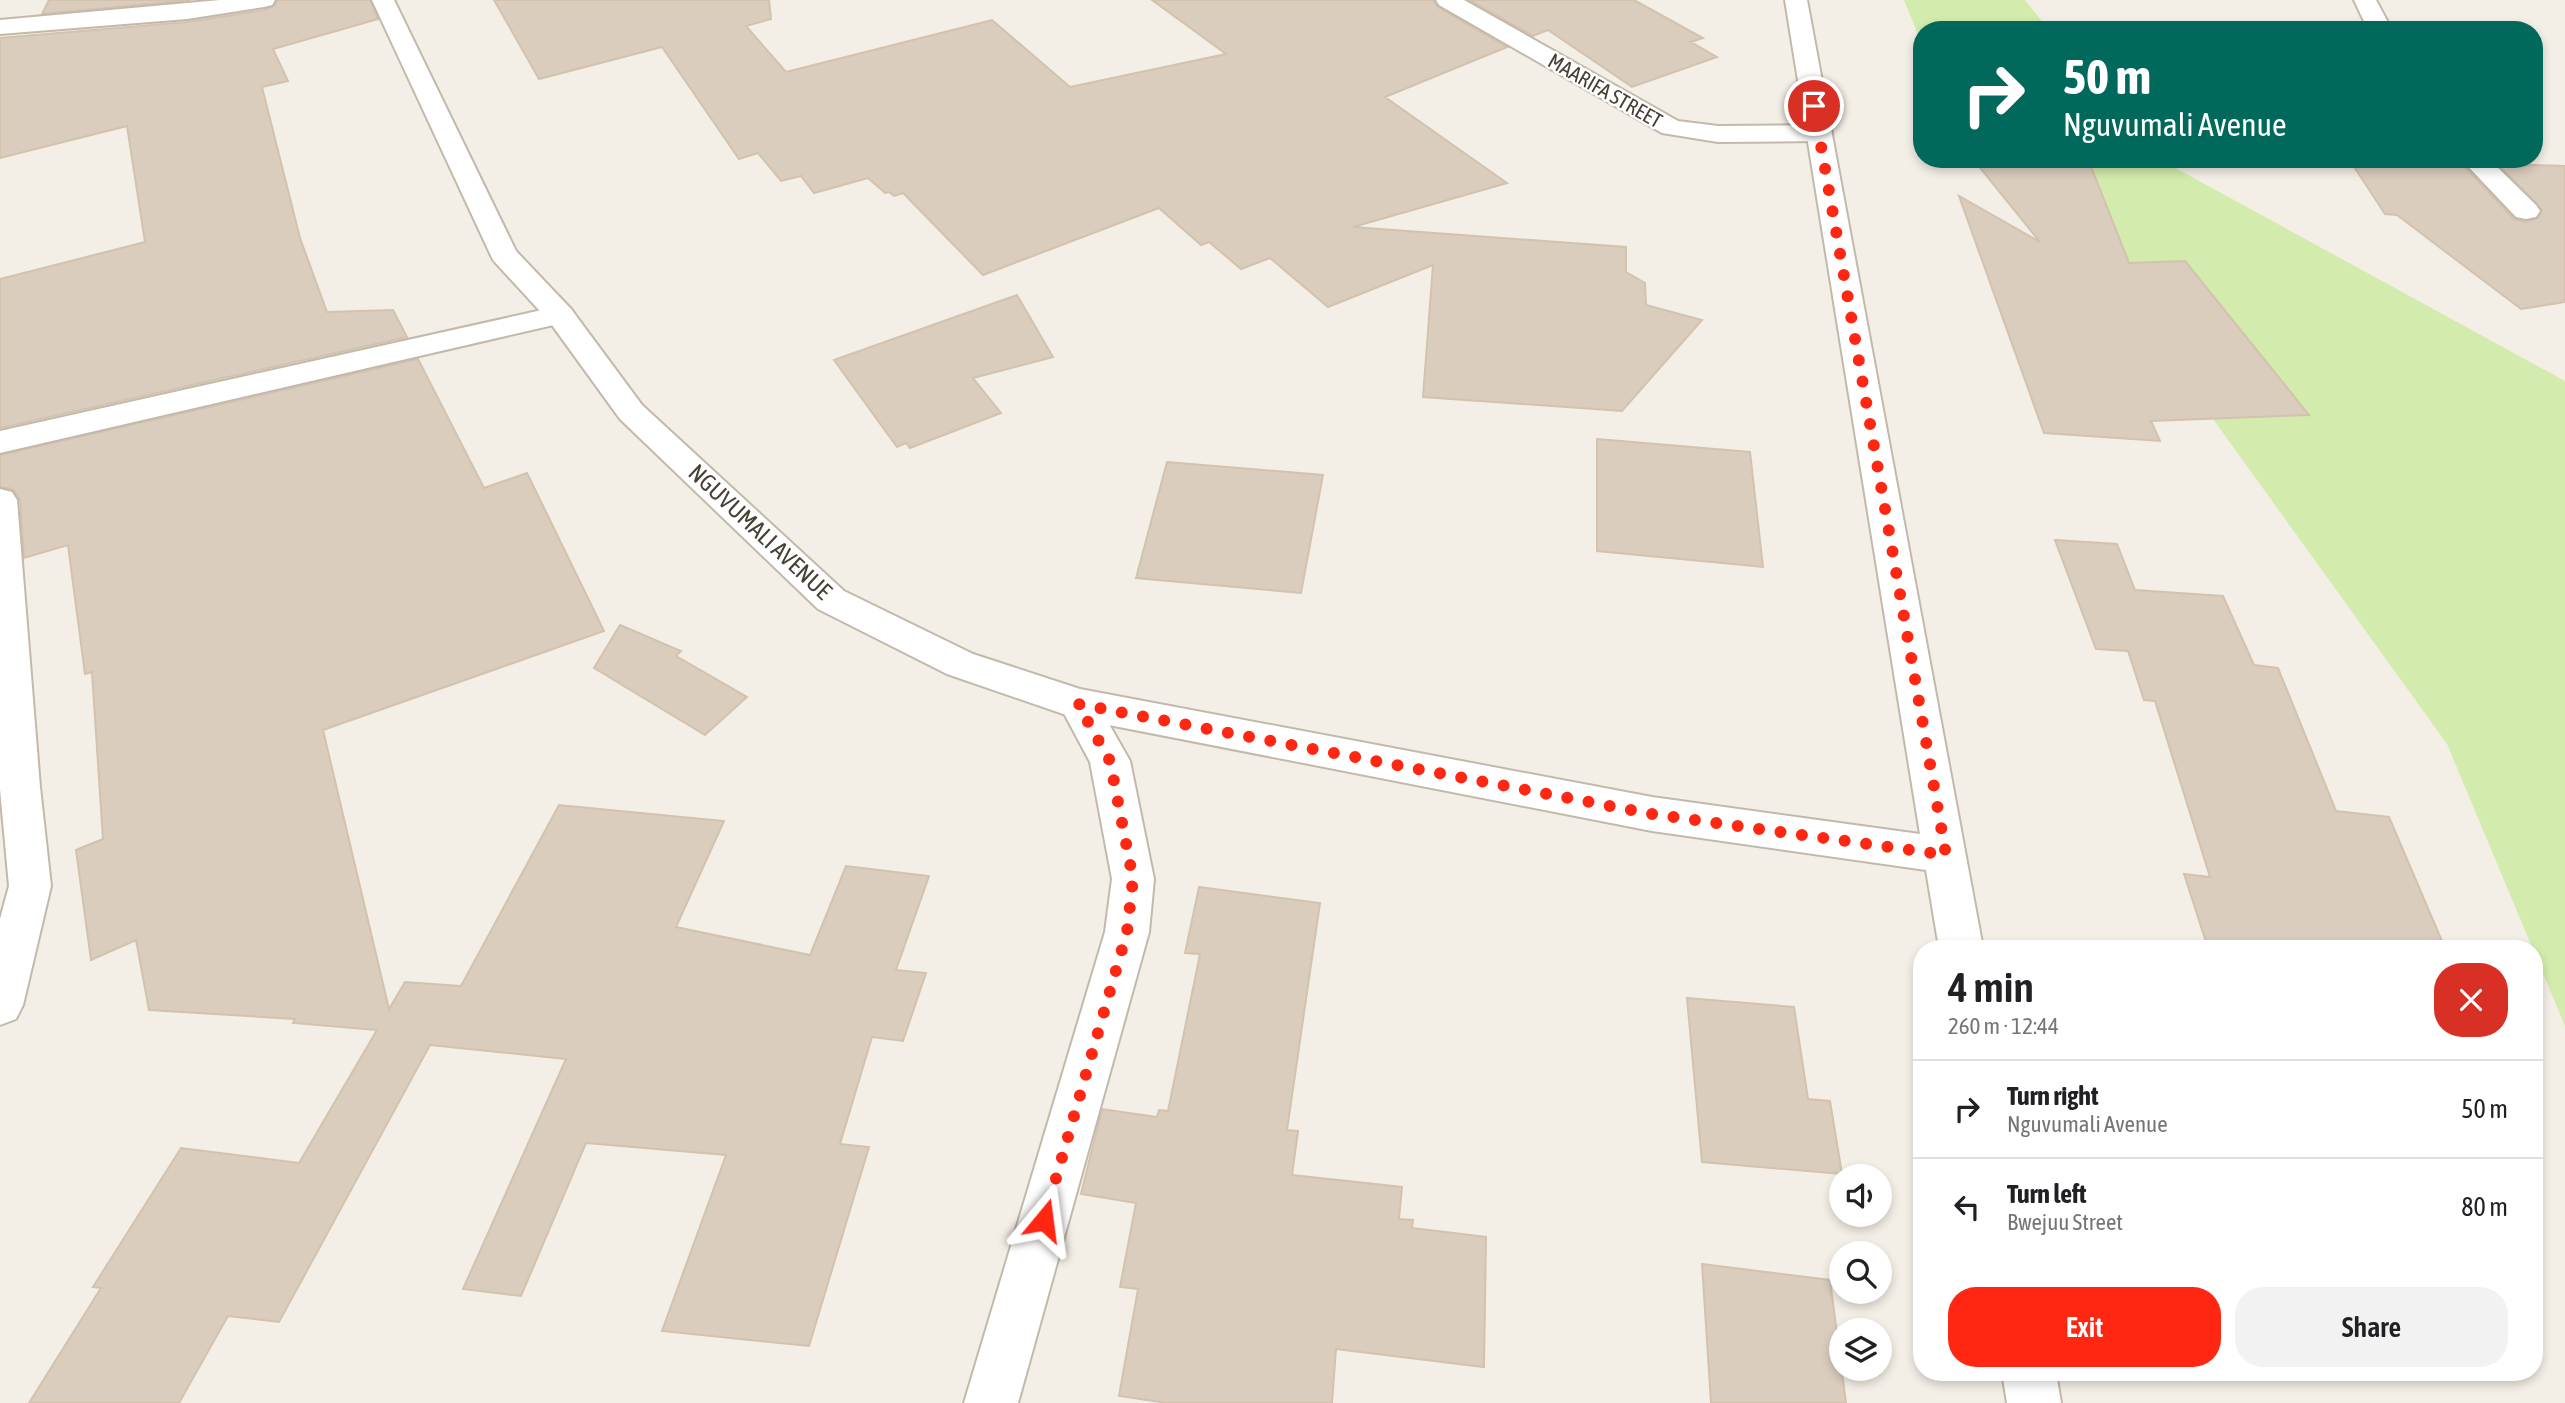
<!DOCTYPE html>
<meta charset="utf-8">
<style>
body{margin:0;font-family:"Asap Condensed",sans-serif;background:#f2f2f2;color:#202124;height:100vh;display:flex;flex-direction:column;font-size:26px;white-space:nowrap}
*{box-sizing:border-box;margin:0}
p{font-size:23px;color:#757577}
.icon{flex:none;width:38px;height:38px;fill:none;stroke:currentColor;stroke-width:2;stroke-linecap:round;stroke-linejoin:round}
.map{position:relative;flex:1;overflow:hidden}
.drawer{position:absolute;left:1913px;top:940px;width:630px;height:441px;display:flex;flex-direction:column;background:#fff;border-radius:28px;box-shadow:0 4px 10px #0003}
.drawer>*{flex:none}
.banner{position:absolute;left:1913px;top:21px;width:630px;height:147px;border-radius:28px;box-shadow:0 4px 10px #0003;background:#00695c;color:#fff;overflow:hidden}
.fabs{position:absolute;left:1829px;top:1164px;display:grid;gap:14px}
.fabs a{display:grid;place-items:center;width:63px;height:63px;border-radius:50%;background:#fff;box-shadow:0 4px 10px #0003;font-size:35px}
.pin{position:absolute;display:grid;place-items:center;width:60px;height:60px;color:#fff;margin:-30px;border:4px solid #fff;border-radius:50%;box-shadow:0 2px 7px #0007}
.me{position:absolute;width:77px;margin:-38px;rotate:16deg;stroke-linejoin:round;filter:drop-shadow(0 0 5px #0008)}
.turn{display:flex;align-items:center;gap:24px;height:147px;padding:0 35px;font-size:32px}
.turn .icon{width:91px;height:91px;stroke-width:2.5}
.turn b{display:block;font-size:49px;line-height:60px}
.round{display:grid;place-items:center;flex:none;width:74px;height:74px;border-radius:28px;background:#f2f2f2}
.headline{display:flex;align-items:center;justify-content:space-between;height:119px;padding:0 35px}
h1{font-size:42px;font-weight:600;line-height:52px}
.action{display:flex;gap:14px;margin-top:auto;padding:14px 35px}
.action a{flex:1;height:80px;border-radius:28px;background:#ff2712;color:#fff;font-size:28px;font-weight:600;line-height:80px;text-align:center}
.action a+a{background:#f2f2f2;color:#202124}
ul{padding:0;list-style:none}
li{display:flex;align-items:center;gap:21px;height:98px;padding:0 35px;border-top:2px solid #e0e0e0}
li div{flex:1}
li b{display:block;font-size:26px}
li em{font-style:normal}
.map>svg:first-child{display:block}
</style>
<div class="map">
<svg width="2565" height="1403" viewBox="0 0 2565 1403">
<rect width="100%" height="100%" fill="#f4efe6"/>
<path fill="#d3ebac" d="M1904 0H2025L2049 30H1922L1921 42Z
M2018 159H2159L2565 381V1026L2447 744 2077 230Z"/>
<path fill="#dacdbe" stroke="#d2c2ae" stroke-width="2" d="M49 0H191L42 14Z
M278 0H370L378 19 273 49 288 81 262 87 300 238 327 312 393 310 407 337 0 428V279L145 242 127 126 0 158V38L187 22 265 10 274 6Z
M494 0H769L771 19 746 26 786 72 992 20 1070 87 1226 54 1152 0H1433L1438 7 1507 47 1385 97 1507 183 1353 227 1626 247V272L1645 283 1646 305 1702 320 1622 411 1423 397 1433 265 1328 307 1270 258 1241 269 1209 242 1201 245 1159 208 983 275 903 193 894 196 889 192 885 193 868 178 814 193 801 176 781 181 758 153 739 159 662 47 539 79Z
M1469 0H1634L1703 38 1691 42 1717 57 1632 87 1548 30 1533 36Z
M1973 159H2088L2129 263 2185 261 2309 415 2151 421 2160 441 2044 433 1959 196 2040 242Z
M2349 159H2440L2460 162 2514 219 2525 222 2538 218 2542 210 2498 164 2565 166V302L2521 309 2397 215 2385 214Z
M1017 295 1053 357 973 378 1001 413 910 448 906 443 897 447 834 360Z
M418 359 484 488 527 473 604 631 323 730 389 1009 405 982 461 986 559 805 724 821 676 927 810 955 846 866 929 876 896 970 926 973 903 1041 872 1037 840 1144 869 1147 809 1346 662 1331 726 1155 586 1143 521 1296 463 1289 566 1059 430 1045 279 1322 228 1316 179 1403H29L101 1288 93 1287 181 1148 299 1163 377 1030 293 1023 295 1019 149 1010 136 940 91 960 76 850 103 839 92 672 85 674 68 545 24 558 20 500 13 489 0 487V455Z
M1597 439 1750 452 1763 567 1597 551Z
M1167 462 1323 475 1301 593 1136 578Z
M2055 540 2117 544 2135 590 2223 596 2254 665 2278 668 2336 811 2389 817 2445 948H2208L2184 874 2210 877 2155 701 2144 700 2128 651 2096 649Z
M620 625 681 651 676 656 747 697 705 735 594 668Z
M1199 887 1320 903 1287 1130 1298 1131 1292 1175 1402 1187 1399 1219 1413 1220 1412 1228 1486 1237 1484 1367 1336 1349 1332 1403H1167L1119 1396 1138 1289 1120 1287 1136 1203 1081 1194 1102 1109 1157 1117 1159 1110 1168 1111 1200 954 1185 953Z
M1687 998 1794 1007 1808 1099 1830 1101 1842 1174 1702 1162Z
M1702 1264 1830 1280 1846 1403H1711Z"/>
<g fill="none" stroke-linecap="round" stroke-linejoin="round">
<g stroke="#c3b9ab" stroke-width="4">
<path id="minor" d="M220 0H275L272 5 264 7 187 19 0 34V20Z
M1436 0H1464L1678 121 1718 126 1819 125 1828 128 1832 133 1828 138 1819 141 1718 142 1662 133 1439 5Z
M2354 0H2376L2392 30H2368Z
M2461 159H2489L2536 205 2540 211 2536 217 2526 219 2516 217Z
M560 306 571 309 575 315 571 321 0 453V431Z
M0 489 12 492 17 500 40 787 51 886 23 1005 16 1019 0 1025V919L9 886 0 789Z
M1078 689 1092 694 1130 761 1154 879 1149 932 1018 1403H964L1105 932 1112 879 1090 762 1059 704 1064 694Z"/>
</g>
<g stroke="#c3b9ab" stroke-width="4">
<path id="tertiary" d="M372 0H394L516 251 571 309 642 405 844 591 973 654 1080 689 1652 797 1920 834 1785 0H1807L1983 948H1939L1926 870 1652 831 1078 719 947 674 818 609 620 419 549 321 493 260Z
M2002 1372H2056L2061 1403H2007Z"/>
</g>
<use href="#minor" fill="#fff" fill-rule="evenodd"/>
<use href="#tertiary" fill="#fff" fill-rule="evenodd"/>
</g>
<g fill="none" stroke-linecap="round" stroke-linejoin="round">
<path stroke="#ff2712" stroke-width="12" stroke-dasharray="0 21.6" d="M1044 1220 1127 932 1133 879 1110 761 1078 704 1652 814 1946 855 1814 106"/>
</g>
<g text-anchor="middle" stroke-width="5" stroke-linejoin="round" paint-order="stroke">
<g font-size="21" fill="#483f35" stroke="#fff">
<text transform="translate(1605 91) rotate(30)" y="7">MAARIFA STREET</text>
</g>
<g font-size="24" fill="#483f35" stroke="#fff">
<text transform="translate(760 532) rotate(43)" y="8">NGUVUMALI AVENUE</text>
</g>
</g>
</svg>
<div class="fabs">
<a><svg class="icon" aria-label="sound" viewBox="0 0 24 24"><path d="M4 9h4l5-4v14l-5-4H4zM17 9q2 3 0 6"/></svg></a>
<a><svg class="icon" aria-label="search" viewBox="0 0 24 24"><circle cx="10" cy="10" r="6"/><path d="M15 15l6 6"/></svg></a>
<a><svg class="icon" aria-label="layers" viewBox="0 0 24 24"><path d="M12 4l9 5-9 5-9-5zM3 14l9 5 9-5"/></svg></a>
</div>
<div class="pin" style="left:1814px;top:106px;background:#d93025"><svg class="icon" aria-label="arrive" viewBox="0 0 24 24"><path d="M6 21V4h12l-3 4 3 4H6"/></svg></div>
<svg class="me" style="left:1044px;top:1220px" viewBox="-20 -20 40 40"><path d="M0-17L14 15 0 8-14 15z" fill="#ff2712" stroke="#fff" stroke-width="4"/></svg>
<div class="banner">
<div class="turn"><svg class="icon" aria-label="right" viewBox="0 0 24 24"><path d="M7 20v-9h11M14 6l5 5-5 5"/></svg><div><b>50 m</b>Nguvumali Avenue</div></div>
</div>
<section class="drawer">
<div class="headline"><div><h1>4 min</h1><p>260 m · 12:44</p></div><a class="round" style="background:#d93025;color:#fff"><svg class="icon" aria-label="close" viewBox="0 0 24 24"><path d="M6 6l12 12M18 6L6 18"/></svg></a></div>
<ul>
<li><svg class="icon" aria-label="right" viewBox="0 0 24 24"><path d="M7 20v-9h11M14 6l5 5-5 5"/></svg><div><b>Turn right</b><p>Nguvumali Avenue</p></div><em>50 m</em></li>
<li><svg class="icon" aria-label="left" viewBox="0 0 24 24"><path d="M17 20v-9H6M10 6l-5 5 5 5"/></svg><div><b>Turn left</b><p>Bwejuu Street</p></div><em>80 m</em></li>
</ul>
<div class="action"><a>Exit</a><a>Share</a></div>
</section>
</div>
